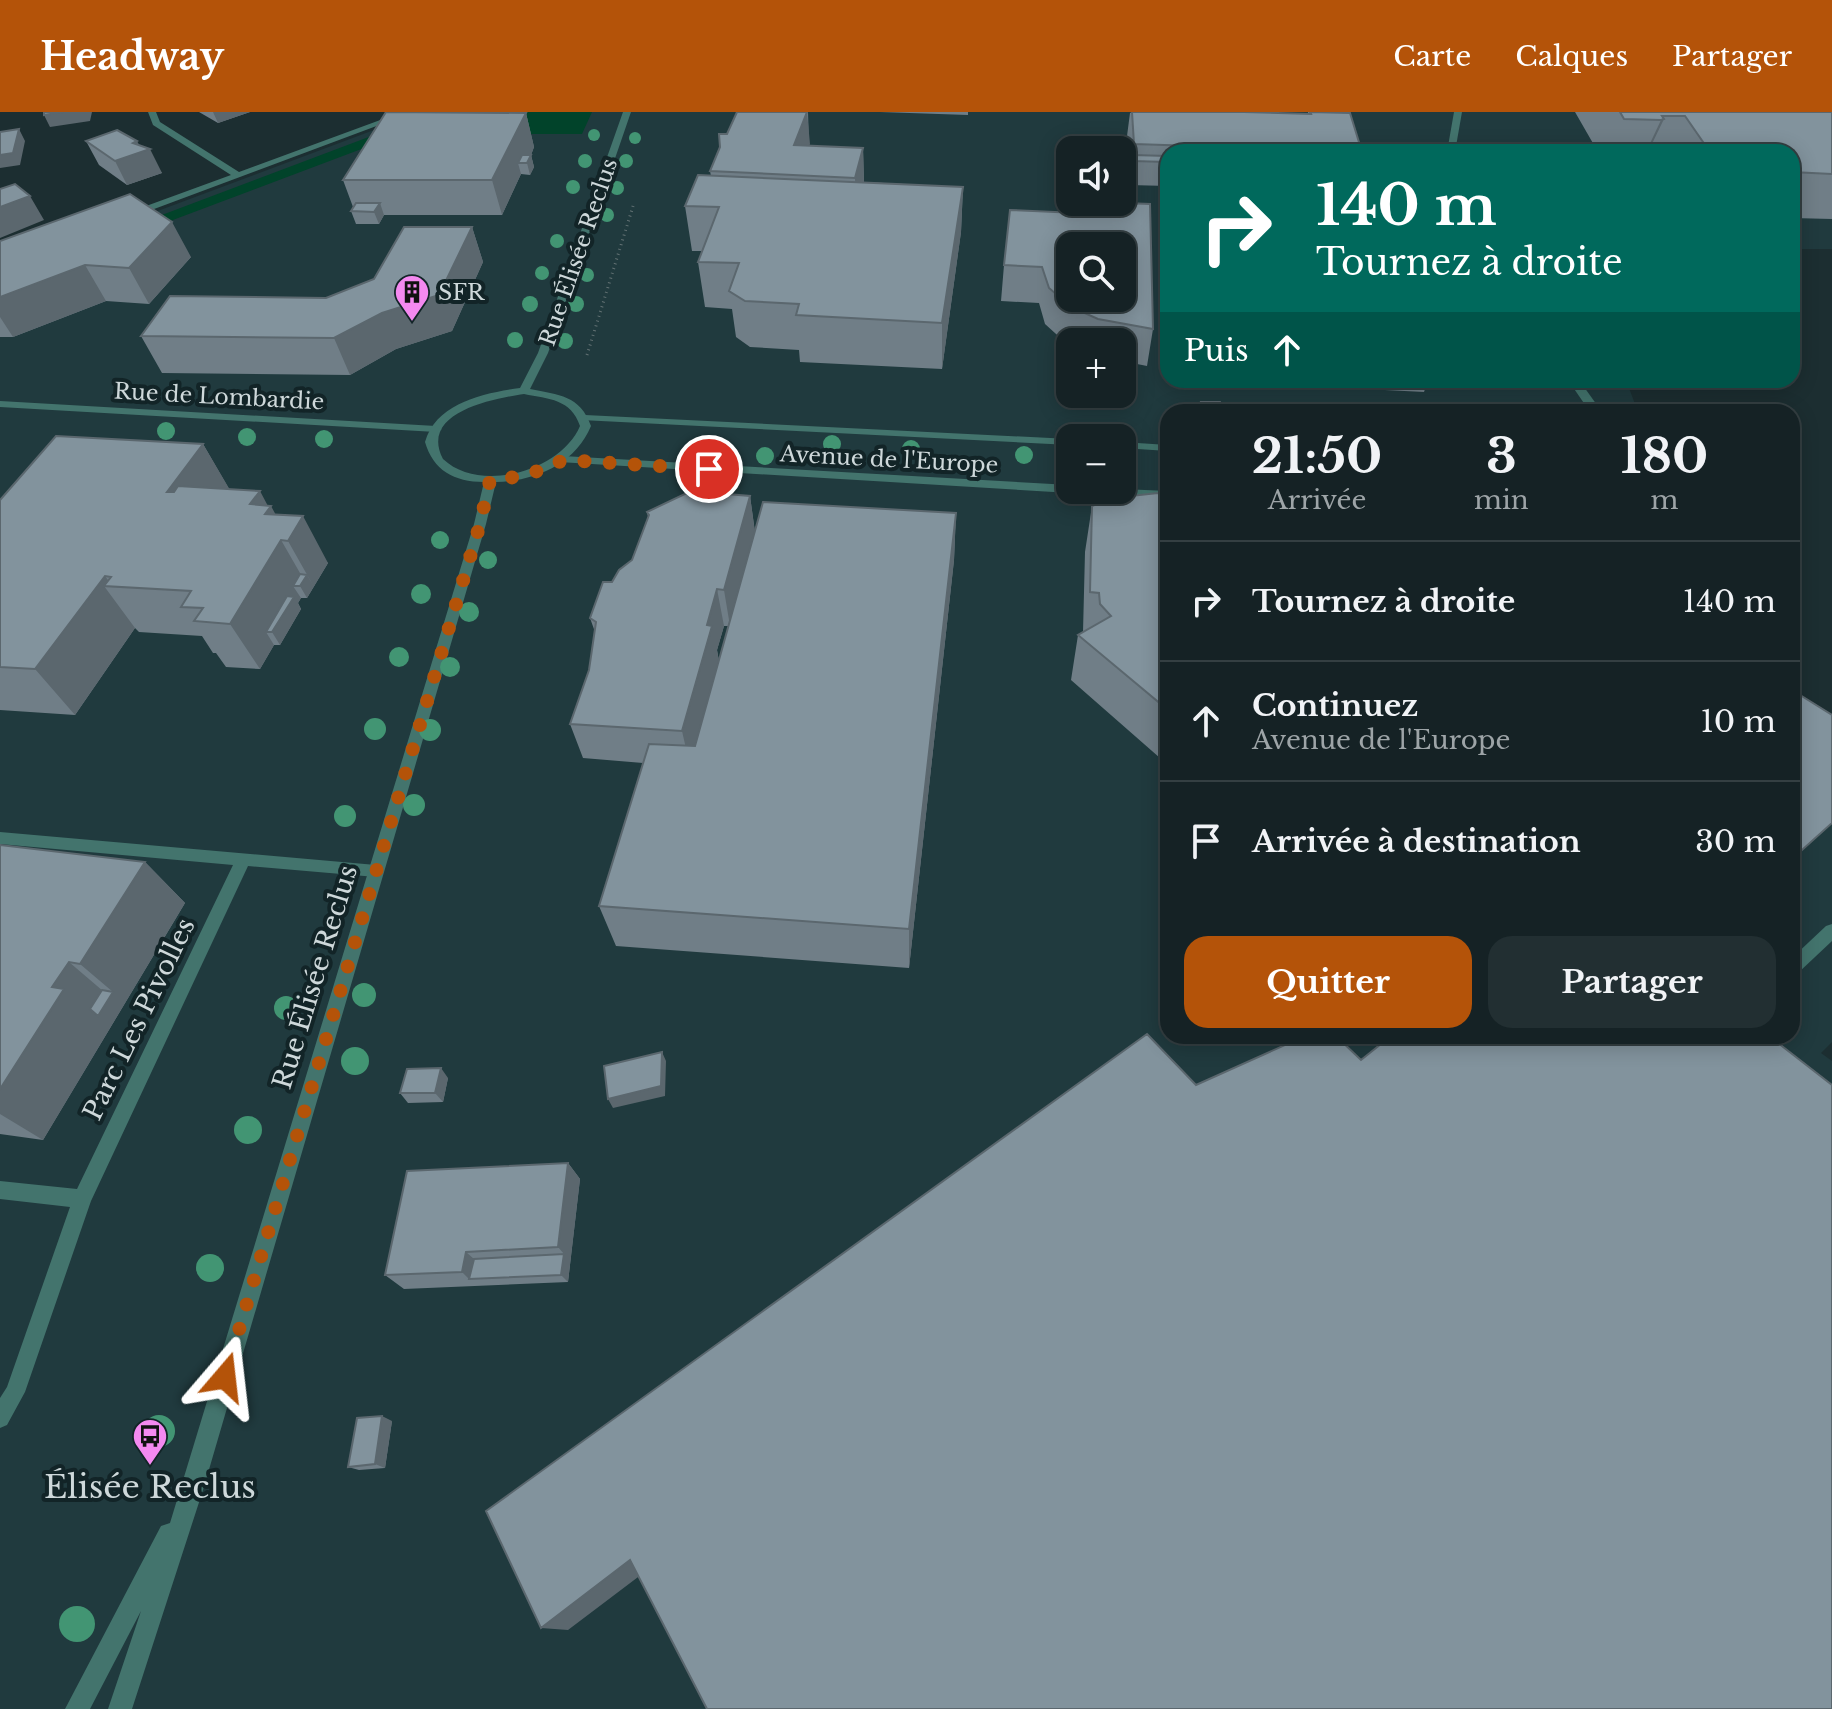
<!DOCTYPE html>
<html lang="fr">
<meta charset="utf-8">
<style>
body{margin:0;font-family:"Libre Baskerville",serif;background:#222f32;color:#f1f3f6;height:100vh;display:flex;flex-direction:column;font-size:30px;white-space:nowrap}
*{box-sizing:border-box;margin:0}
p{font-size:26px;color:#9da4a7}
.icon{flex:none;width:44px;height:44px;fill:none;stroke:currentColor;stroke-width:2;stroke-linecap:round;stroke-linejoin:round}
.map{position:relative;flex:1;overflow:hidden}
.details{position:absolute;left:1160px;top:292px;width:640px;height:640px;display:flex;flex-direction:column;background:#152225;border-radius:24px;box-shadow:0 4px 20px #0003,0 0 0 2px #343f42}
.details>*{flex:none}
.banner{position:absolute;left:1160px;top:32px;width:640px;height:244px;border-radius:24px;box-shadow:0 4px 20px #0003,0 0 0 2px #343f42;background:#00695c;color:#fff;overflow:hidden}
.fabs{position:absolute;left:1056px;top:24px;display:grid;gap:16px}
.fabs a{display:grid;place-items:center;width:80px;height:80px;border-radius:16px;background:#152225;box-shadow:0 4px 20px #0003,0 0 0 2px #343f42;font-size:40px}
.pin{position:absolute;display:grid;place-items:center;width:68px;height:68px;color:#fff;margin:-34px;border:4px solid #fff;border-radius:50%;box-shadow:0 2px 8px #0007}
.me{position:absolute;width:88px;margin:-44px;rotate:17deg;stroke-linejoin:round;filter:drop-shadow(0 0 6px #0008)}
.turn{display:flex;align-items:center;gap:28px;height:168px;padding:0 24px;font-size:36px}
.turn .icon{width:104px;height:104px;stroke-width:2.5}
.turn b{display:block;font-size:56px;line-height:68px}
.then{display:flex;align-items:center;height:76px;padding:0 24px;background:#0003;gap:16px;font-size:30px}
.eta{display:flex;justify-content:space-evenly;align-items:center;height:136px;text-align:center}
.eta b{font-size:48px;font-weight:700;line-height:56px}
.cta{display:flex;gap:16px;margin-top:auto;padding:16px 24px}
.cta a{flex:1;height:92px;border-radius:24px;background:#b45309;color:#fff;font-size:32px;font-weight:700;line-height:92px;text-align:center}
.cta a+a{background:#222f32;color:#f1f3f6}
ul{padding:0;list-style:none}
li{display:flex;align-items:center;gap:24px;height:120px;padding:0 24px;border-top:2px solid #343f42}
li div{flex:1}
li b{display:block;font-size:30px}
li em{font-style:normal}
header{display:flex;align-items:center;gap:48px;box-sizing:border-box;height:112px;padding:0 40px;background:#b45309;color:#fff}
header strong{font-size:38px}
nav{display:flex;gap:44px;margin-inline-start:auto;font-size:28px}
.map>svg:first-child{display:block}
</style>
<header>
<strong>Headway</strong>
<nav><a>Carte</a><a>Calques</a><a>Partager</a></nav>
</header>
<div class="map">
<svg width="1832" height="1597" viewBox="0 0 1832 1597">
<rect width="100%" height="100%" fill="#1c2e31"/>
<path fill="#203a3e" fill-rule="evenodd" d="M422 0H1832V137H1792V40H1168V268H1626L1638 300H1168V924H1792V587L1832 612V930L1821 941 1832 949V1597H0V158ZM1070 38H1122V90H1070ZM1070 134H1122V186H1070ZM1070 230H1122V282H1070ZM1070 326H1122V378H1070Z"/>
<path fill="#01432a" d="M435 0H592L582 22H418L380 30 0 173V164Z"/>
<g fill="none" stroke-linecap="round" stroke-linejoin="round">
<path stroke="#627173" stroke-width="3" stroke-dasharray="1 4" stroke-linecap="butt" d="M587 243 634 91"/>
<path fill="#43746d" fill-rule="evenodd" d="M0 720 376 753 382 755 384 759 382 763 376 765 248 754 91 1089 25 1280 7 1313 0 1316V1286L7 1275 70 1095 0 1087V1069L77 1077 233 753 0 732Z
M1832 812V829L1798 861 1792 863V846L1826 814Z"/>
<path fill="#43746d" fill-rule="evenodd" d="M148 0H156L160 10 239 60 402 0H414L130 106 125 103 127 101 231 63 153 13Z
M1454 0H1462L1455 40H1447Z
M1568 268H1579L1602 300H1590Z
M0 289 436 314 442 317 436 320 0 295Z
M585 303 1070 327V333L581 308 579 306Z
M1122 330 1168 333V339L1122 336Z
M563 344 1070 373V378L1122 377 1168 379V387L1081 382 1075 378 1070 381 559 350V346Z"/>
<path fill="#43746d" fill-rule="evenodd" d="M623 0H631L548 241 530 277C559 283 580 283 591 314 575 352 536 369 496 370L486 412 203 1378 132 1597H108L141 1499 90 1597H65L161 1414 170 1411 474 412 484 370C454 370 433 358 425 330 436 291 484 281 520 276L538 241ZM524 282C549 287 571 287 580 314 561 359 480 382 443 347 419 301 491 287 524 282Z"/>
</g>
<g fill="#429573">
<circle cx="594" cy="23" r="6"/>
<circle cx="635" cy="26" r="6"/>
<circle cx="585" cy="49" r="7"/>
<circle cx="626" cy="49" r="7"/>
<circle cx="573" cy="75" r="7"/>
<circle cx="617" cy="76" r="7"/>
<circle cx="607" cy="103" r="7"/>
<circle cx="557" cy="129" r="7"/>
<circle cx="542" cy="161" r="7"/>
<circle cx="587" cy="163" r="7"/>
<circle cx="530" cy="192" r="8"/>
<circle cx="576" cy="192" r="8"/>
<circle cx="515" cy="228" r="8"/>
<circle cx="565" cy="229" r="8"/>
<circle cx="166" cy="319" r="9"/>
<circle cx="247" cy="325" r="9"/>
<circle cx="324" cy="327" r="9"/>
<circle cx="832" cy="332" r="9"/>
<circle cx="911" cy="337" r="9"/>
<circle cx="698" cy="340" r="9"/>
<circle cx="1024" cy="343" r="9"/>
<circle cx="765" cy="344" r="9"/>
<circle cx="440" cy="428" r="9"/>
<circle cx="488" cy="448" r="9"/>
<circle cx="421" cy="482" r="10"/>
<circle cx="469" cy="500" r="10"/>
<circle cx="399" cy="545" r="10"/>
<circle cx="450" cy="555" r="10"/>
<circle cx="375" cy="617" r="11"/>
<circle cx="430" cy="618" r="11"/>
<circle cx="414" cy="693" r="11"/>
<circle cx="345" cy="704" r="11"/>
<circle cx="364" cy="883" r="12"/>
<circle cx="286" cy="896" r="12"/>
<circle cx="355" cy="949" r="14"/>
<circle cx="248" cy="1018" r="14"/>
<circle cx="210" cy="1156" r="14"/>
<circle cx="159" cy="1319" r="16"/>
<circle cx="77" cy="1512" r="18"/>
</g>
<path fill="#707e87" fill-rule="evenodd" d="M199 0H250L218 11Z
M737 0H808L809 34 863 36 864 70 963 75 961 120 942 257 800 250 799 238 750 235 736 225 732 197 705 195 698 150 702 139H692L685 94 711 64 710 59Z
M880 0H968V3Z
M1132 0H1245L1308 2V0H1342L1362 40H1168V74L1129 73 1127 24 1130 1Z
M1575 0H1832V107L1792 106V40H1598Z
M526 1 534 35 531 43 534 55 530 63 521 62 502 103H384L379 112H356L351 99 353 95 343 68Z
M86 29 139 33 162 61 127 73 99 53Z
M1099 90 1153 217 1147 254 1122 249V230H1070V233L1066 231 1045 212 1039 191 1001 189 1004 153 1098 102Z
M472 115 483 150 452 219 396 237 350 263 162 261 141 224 326 186 374 167Z
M0 129 191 145 149 192 106 189 13 225H0Z
M1325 268H1428L1424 280 1326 275Z
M203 332 229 377 276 403 328 451 307 486H301L298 491 301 497 280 533H274L260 557 226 555 216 541H213L202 524 139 520 135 516 75 603 0 598V388Z
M1168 382V653L1071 568 1078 523 1083 520 1085 440 1092 394Z
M750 384 755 420 956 401 954 448 909 856 616 834 599 794 643 651 583 646 570 612 589 558 595 520 590 506 612 470 632 448 648 405 647 400ZM724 514H729L719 549 717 538Z
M0 733 145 750 185 791 43 1028 0 1022Z
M448 966 443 990 408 991 400 981Z
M568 1051 580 1067 568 1170 404 1177 385 1163Z
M392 1309 385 1356 359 1358 348 1355Z"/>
<path fill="#5b676e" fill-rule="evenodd" d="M63 0H92L90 9 50 15 44 3Z
M213 0H250L218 11Z
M807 0 810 32 799 64 794 33Z
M526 1 534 35 531 43 534 55 530 63 527 51H518L521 62 502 103 492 68Z
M1664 7 1648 40H1646L1661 8Z
M19 17 25 29 20 53 0 56V43Z
M137 29 143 40 150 37 162 61 127 73 115 49 133 31Z
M863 36 864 71 856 101 855 66Z
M963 75 961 120 942 257V211Z
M30 84 44 108 0 126V95Z
M380 91 384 103 379 112 374 100Z
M172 110 191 145 149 192 129 156Z
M472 115 483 150 452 219 396 237 350 263 334 226Z
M85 153 106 189 13 225 0 205V185Z
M203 332 230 378 167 380Z
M260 379 269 396 271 394 289 427 303 404 328 451 307 486 300 474H293L301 486 298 491 301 497 280 533 272 520H266L274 533 260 557 230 512 250 392ZM281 428 288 429 314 475 307 463 304 468Z
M750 384 755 421 730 514 724 478Z
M956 401 954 448 909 856V817Z
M105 464 113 475 104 474 135 516 75 603 35 557Z
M717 477 724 514 717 538 719 550 690 654 682 619 707 513Z
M145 750 185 791 43 1028 0 1002V977L52 875 69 850 110 885 113 880 80 852Z
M662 940 666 949 665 984 613 996 608 987Z
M441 956 448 966 443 990 435 981Z
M568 1051 580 1067 568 1170 561 1163 564 1142 558 1135Z
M466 1140 482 1154 469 1167 462 1160Z
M382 1304 392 1309 385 1356 375 1352Z
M630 1448 650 1456 568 1518 541 1516Z"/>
<path fill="#82939d" stroke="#5b676e" stroke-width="2" fill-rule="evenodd" d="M44 0H63L44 3Z
M386 0 526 1 492 68H343Z
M737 0H807L794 33 863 36 855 66 710 59 720 35 719 22H727Z
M1132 0H1244L1311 2 1310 0 1350 1 1362 40H1321V38L1134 32Z
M1620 0H1832V62L1792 60V40H1710L1685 4H1662L1664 7 1661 8 1624 7Z
M19 17 13 41 0 43V20Z
M117 18 137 29 133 31 150 37 115 49 86 29Z
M522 43H531L527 51H518Z
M1132 43 1168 44V50L1132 49Z
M698 63 963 75 942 211 796 203 799 192 745 189 729 179 739 151 698 150 719 95 685 94Z
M15 72 30 84 0 95V77Z
M130 82 172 110 129 156 85 153 0 185V129Z
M1099 90 1150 92 1153 217 1098 207 1071 195 1049 176 1042 155 1004 153 1010 98 1099 102ZM1070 134H1122V186H1070Z
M356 91H380L374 100 351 99Z
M404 115H472L439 183 382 201 334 226 141 224 170 184 326 186 374 167Z
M1201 290H1220L1222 300H1203Z
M56 324 203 332 167 380H174L178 374 260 379 250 392 271 394 265 402 303 404 288 429 281 428 230 512 194 509 203 496 181 495 191 479 104 474 111 465 105 464 35 557 0 555V388Z
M691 379 750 384 724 478 717 477 707 513 712 514 682 619 570 612 589 558 596 510 590 506 603 470H612L619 458 632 448 649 403 647 400Z
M1158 381 1168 382V440H1161L1162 460 1168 465V598L1078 523 1111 504 1100 492 1099 481 1090 480 1092 394 1112 386Z
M763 390 956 401 909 817 599 794 649 632 695 634Z
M300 462 307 463 300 474H293Z
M287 484 294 485 272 520H266Z
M1792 578 1832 603V711L1792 747Z
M0 733 145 750 80 852 69 850 52 875 64 877 0 977Z
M102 878 113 880 98 904 90 897Z
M1147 922 1196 973 1305 924H1336L1361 948 1391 924H1769L1832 973V1597H707L630 1448 541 1516 486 1399Z
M662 940 661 974 608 987 604 954Z
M441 956 435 981H400L407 957Z
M568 1051 558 1135 466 1140 462 1160 385 1163 407 1059Z
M564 1142 561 1163 469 1167 474 1147Z
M382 1304 375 1352 348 1355 357 1306Z"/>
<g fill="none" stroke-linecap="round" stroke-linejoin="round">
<path stroke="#b45309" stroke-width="14" stroke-dasharray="0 25.2" d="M225 1265 480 412 490 368C517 366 538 361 563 348L709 357"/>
</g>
<defs>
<g id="building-pin" transform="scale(1.8)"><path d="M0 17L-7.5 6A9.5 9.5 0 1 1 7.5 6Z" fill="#f489f0" stroke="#122427"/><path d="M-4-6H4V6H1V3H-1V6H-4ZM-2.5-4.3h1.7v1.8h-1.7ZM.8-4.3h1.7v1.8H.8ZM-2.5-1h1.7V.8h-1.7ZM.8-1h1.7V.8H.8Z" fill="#111"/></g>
<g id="bus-pin" transform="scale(1.8)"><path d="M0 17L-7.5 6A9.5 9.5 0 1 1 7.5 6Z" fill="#f489f0" stroke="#122427"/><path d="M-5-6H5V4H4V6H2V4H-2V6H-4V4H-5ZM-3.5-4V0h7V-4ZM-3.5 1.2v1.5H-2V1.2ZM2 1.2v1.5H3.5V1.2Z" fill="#111"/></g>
</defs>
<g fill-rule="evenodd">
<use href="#building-pin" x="412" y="180"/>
<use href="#bus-pin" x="150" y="1324"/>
</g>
<g text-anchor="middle" stroke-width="8" stroke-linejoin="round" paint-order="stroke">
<g font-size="22" fill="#ced8da" stroke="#122427">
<text transform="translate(578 140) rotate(-71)" y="8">Rue Élisée Reclus</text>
<text transform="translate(219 284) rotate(3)" y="8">Rue de Lombardie</text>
<text transform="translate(889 347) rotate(3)" y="8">Avenue de l'Europe</text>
</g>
<g font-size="22" fill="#ced8da" stroke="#122427" text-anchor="start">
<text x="438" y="188">SFR</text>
</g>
<g font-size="26" fill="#ced8da" stroke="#122427">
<text transform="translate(315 865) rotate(-73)" y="9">Rue Élisée Reclus</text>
<text transform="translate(139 907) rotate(-64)" y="9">Parc Les Pivolles</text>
</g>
<g font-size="32" fill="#ced8da" stroke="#122427">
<text x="150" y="1386">Élisée Reclus</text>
</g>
</g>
</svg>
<div class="fabs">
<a><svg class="icon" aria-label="sound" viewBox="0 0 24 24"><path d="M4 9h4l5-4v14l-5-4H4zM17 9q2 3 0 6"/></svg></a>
<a><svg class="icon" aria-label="search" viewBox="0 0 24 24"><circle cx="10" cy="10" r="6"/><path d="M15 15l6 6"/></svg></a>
<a>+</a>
<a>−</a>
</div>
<div class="pin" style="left:709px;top:357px;background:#d93025"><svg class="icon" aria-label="arrive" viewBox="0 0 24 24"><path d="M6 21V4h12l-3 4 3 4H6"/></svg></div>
<svg class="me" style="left:225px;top:1265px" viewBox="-20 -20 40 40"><path d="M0-17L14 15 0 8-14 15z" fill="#b45309" stroke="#fff" stroke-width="4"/></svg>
<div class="banner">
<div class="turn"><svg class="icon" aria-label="right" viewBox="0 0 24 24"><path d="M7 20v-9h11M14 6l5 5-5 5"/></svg><div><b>140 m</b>Tournez à droite</div></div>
<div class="then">Puis<svg class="icon" aria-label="ahead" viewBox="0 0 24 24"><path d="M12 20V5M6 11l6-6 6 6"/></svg></div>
</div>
<section class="details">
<div class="eta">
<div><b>21:50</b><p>Arrivée</p></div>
<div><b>3</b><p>min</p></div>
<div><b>180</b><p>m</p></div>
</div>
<ul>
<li><svg class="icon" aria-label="right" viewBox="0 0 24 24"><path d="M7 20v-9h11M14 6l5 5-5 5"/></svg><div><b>Tournez à droite</b></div><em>140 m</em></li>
<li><svg class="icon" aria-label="ahead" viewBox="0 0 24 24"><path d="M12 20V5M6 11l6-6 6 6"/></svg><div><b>Continuez</b><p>Avenue de l'Europe</p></div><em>10 m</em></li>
<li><svg class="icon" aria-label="arrive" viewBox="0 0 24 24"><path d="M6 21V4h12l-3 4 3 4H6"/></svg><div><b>Arrivée à destination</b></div><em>30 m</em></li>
</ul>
<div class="cta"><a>Quitter</a><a>Partager</a></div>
</section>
</div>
